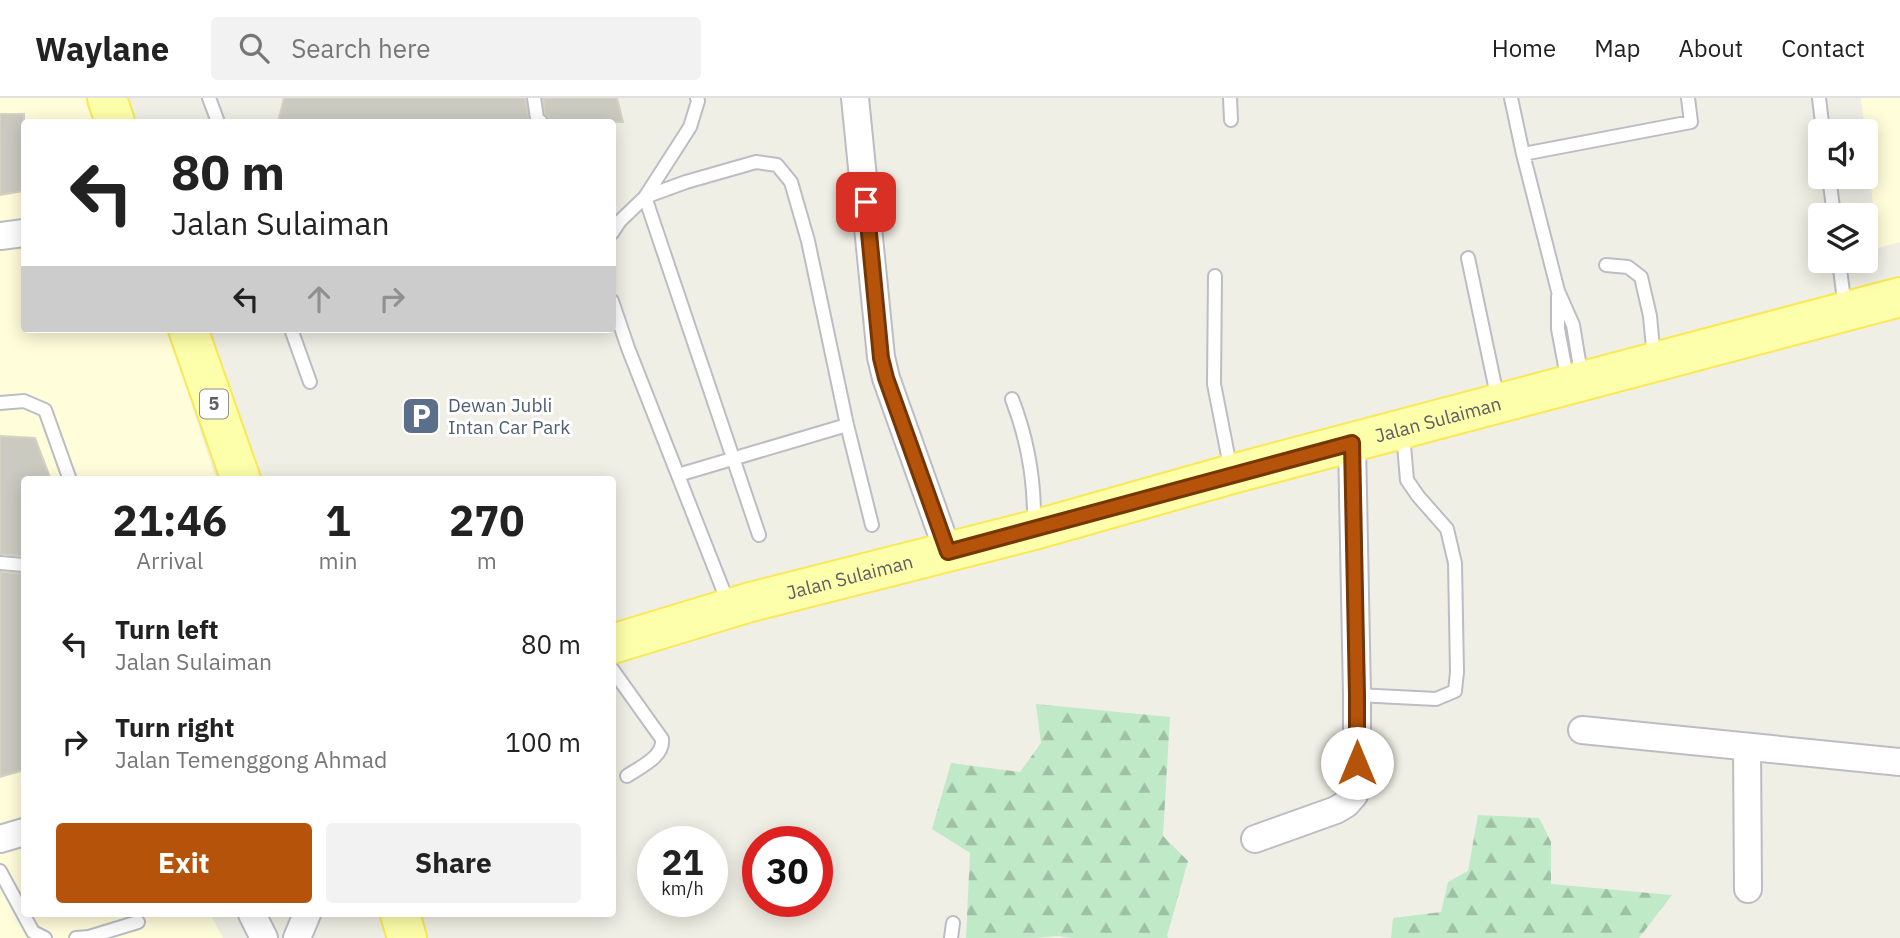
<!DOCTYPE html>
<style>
body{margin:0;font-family:"IBM Plex Sans",sans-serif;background:#f2f2f2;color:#222;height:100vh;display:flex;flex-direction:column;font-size:26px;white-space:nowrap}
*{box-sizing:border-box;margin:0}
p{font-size:23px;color:#767676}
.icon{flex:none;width:38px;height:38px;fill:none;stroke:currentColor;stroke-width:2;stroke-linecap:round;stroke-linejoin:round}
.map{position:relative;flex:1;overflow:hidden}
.drawer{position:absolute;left:21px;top:378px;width:595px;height:441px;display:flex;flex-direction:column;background:#fff;border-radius:7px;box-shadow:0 4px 18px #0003}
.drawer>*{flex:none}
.guide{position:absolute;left:21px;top:21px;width:595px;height:214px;border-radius:7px;box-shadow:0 4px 18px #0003;background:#fff;color:#222;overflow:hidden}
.fabs{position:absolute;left:1808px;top:21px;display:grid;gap:14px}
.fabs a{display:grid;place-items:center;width:70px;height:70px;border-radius:7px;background:#fff;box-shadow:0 4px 18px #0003;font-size:35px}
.speed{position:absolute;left:637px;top:728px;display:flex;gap:14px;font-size:35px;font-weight:700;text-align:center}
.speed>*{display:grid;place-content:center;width:91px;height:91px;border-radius:50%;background:#fff;box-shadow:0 4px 18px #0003;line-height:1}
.speed small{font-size:18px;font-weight:400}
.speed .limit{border:10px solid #d22;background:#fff;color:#111}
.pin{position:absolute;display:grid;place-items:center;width:60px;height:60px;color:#fff;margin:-30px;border-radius:14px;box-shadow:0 4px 10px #0006}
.me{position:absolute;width:77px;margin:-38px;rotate:0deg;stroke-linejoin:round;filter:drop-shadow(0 0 5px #0008)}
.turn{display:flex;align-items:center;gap:24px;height:147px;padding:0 35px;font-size:32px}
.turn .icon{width:91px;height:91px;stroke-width:2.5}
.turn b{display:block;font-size:49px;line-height:60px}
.lanes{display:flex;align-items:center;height:66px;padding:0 35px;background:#0003;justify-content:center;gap:35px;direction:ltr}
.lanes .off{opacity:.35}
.eta{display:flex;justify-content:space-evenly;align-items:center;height:119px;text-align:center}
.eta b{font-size:42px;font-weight:800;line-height:49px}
.button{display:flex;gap:14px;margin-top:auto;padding:14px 35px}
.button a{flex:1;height:80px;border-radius:7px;background:#b45309;color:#fff;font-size:28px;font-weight:800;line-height:80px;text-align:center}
.button a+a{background:#f2f2f2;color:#222}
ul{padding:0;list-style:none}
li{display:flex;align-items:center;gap:21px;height:98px;padding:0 35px}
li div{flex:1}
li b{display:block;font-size:26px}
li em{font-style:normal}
header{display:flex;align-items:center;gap:42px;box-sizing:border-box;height:98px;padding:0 35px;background:#fff;border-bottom:2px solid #e0e0e0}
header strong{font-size:33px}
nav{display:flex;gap:38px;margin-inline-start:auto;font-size:24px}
.search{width:490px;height:63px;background:#f2f2f2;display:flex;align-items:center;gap:18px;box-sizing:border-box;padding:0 24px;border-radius:7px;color:#767676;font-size:26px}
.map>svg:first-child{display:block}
</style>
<header>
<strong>Waylane</strong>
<div class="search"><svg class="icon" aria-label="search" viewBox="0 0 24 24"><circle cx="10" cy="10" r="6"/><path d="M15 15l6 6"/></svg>Search here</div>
<nav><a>Home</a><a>Map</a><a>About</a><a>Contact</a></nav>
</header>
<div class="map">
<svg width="1900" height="840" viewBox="0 0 1900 840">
<defs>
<pattern id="forest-firs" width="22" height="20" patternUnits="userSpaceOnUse" patternTransform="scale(1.75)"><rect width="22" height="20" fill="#c0e9c7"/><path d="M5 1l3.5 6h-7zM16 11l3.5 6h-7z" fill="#9fc0a5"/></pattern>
</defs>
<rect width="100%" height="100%" fill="#f0efe5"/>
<path fill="#fffdda" d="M0 0H92L100 24H24V231H167L216 381 24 382V816H210L223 840H0Z
M1861 0H1900V144L1878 150Z"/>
<path fill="url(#forest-firs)" d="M1036 606 1170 619 1163 738 1188 763 1167 838 1168 840H1071L1059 838 1034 840H966L970 755 932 731 951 665 1020 674 1041 645Z
M1478 717 1539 720 1551 744V786L1672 797 1639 840H1391L1393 820 1441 814 1448 784 1468 773Z"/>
<path fill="#cbcac1" stroke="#d5d2c2" stroke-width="2" d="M284 0H525L530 24H278Z
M543 0H617L623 24H550L545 16Z
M0 16H24V93L0 97Z
M0 338 35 340 51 382H24V458L0 456Z
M0 474 24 476V672L0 679Z"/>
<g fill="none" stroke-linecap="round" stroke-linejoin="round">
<g stroke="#bcbdc4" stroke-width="16">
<path id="service" d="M209 0 218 24
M534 0 537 20 541 24
M1230 0 1231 22
M1511 0 1523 56 1558 193 1573 227 1582 281
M1819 0 1823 33
M1523 56 1691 24 1688 0
M1829 79 1834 117
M612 135 620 123 645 99 690 29 698 3 697 0
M1468 160 1498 302
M1839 163 1845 210
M1606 167 1628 169 1641 179 1650 218 1654 261
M1215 178 1214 286 1231 373
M1558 198V231L1568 284
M612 203 628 250 729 507
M291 231 310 284
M1012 301C1028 342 1035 384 1034 428
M0 305 24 303 45 312 70 382
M678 377 847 327
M759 437 645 99 686 84 756 64 777 67 791 84 808 143 847 327 872 427
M0 465 24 467
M612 571 662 641C664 659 640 669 627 678
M1357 597 1436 601 1455 593 1457 574 1455 465 1447 431 1418 398 1407 382 1403 336
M0 773 33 834 45 840
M76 840 89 839 138 824
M951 840 953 825"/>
</g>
<g stroke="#bcbdc4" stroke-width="30">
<path id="minor" d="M855 0 881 259 886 280 948 454
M0 138 24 135
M1582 632 1900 664
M1747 649 1748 791
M0 741 24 734
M1255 741 1336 712 1346 706 1354 697 1357 665V597L1352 346
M252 816 264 840
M297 840 307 816"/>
</g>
<g stroke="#fae854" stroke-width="42">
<g id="primary">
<path d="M107 0 115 24"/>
<path d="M188 231 241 382"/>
<path id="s1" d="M612 546 747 505 1034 432 1232 376 1900 199"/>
<path d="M400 816 407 840"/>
</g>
</g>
<use href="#service" stroke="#fff" stroke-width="12"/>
<use href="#minor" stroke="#fff" stroke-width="26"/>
<use href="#primary" stroke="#feffaa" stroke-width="38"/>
</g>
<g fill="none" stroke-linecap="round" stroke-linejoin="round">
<g stroke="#753606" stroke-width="18">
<path id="route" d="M866 104 881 260 886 280 948 454 1352 345 1357 597V665"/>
</g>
<use href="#route" stroke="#b45309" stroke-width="12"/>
</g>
<defs>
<g id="parking-square" transform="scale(2.0125)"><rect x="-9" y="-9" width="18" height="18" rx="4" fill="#5c6f8a" stroke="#fff"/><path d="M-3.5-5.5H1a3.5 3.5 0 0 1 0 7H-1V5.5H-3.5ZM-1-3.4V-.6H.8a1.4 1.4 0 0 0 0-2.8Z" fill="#fff"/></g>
</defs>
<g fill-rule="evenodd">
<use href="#parking-square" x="421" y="318"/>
</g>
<g text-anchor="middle" stroke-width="6" stroke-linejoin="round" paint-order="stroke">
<rect fill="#fff" stroke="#8d8f94" stroke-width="2" x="200" y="291.5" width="28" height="29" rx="5"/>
<g font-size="18" font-weight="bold" fill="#5c5f66">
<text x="214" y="312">5</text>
</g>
<g font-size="19" fill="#4e5e75" stroke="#fff" text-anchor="start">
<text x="448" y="314">Dewan Jubli<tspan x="448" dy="22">Intan Car Park</tspan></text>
</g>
<g font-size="19" fill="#5c5f66" stroke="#fff">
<text dy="7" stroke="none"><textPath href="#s1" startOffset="856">Jalan Sulaiman</textPath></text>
<text dy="7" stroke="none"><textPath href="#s1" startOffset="247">Jalan Sulaiman</textPath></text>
</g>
</g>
</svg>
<div class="fabs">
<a><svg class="icon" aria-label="sound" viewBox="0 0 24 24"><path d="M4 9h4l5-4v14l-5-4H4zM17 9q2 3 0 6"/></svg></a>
<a><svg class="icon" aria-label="layers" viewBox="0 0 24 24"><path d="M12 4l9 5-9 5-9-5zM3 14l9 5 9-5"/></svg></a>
</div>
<div class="speed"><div>21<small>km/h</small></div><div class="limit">30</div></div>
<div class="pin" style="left:866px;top:104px;background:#d93025"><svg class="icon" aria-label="arrive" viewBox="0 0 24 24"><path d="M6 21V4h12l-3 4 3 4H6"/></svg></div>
<svg class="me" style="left:1357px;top:665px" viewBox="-20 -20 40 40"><circle r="19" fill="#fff"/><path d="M0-13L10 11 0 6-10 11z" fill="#b45309"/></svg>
<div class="guide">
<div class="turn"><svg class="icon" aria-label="left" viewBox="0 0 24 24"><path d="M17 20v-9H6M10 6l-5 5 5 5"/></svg><div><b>80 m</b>Jalan Sulaiman</div></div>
<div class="lanes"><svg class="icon" aria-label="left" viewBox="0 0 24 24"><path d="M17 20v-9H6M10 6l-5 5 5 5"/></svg><svg class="icon off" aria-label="ahead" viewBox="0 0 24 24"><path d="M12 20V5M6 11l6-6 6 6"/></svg><svg class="icon off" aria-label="right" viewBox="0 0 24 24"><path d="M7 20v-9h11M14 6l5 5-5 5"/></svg></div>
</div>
<section class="drawer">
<div class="eta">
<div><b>21:46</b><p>Arrival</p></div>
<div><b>1</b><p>min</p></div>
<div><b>270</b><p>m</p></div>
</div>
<ul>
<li><svg class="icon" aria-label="left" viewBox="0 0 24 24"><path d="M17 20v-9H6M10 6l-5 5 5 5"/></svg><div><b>Turn left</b><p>Jalan Sulaiman</p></div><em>80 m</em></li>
<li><svg class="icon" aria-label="right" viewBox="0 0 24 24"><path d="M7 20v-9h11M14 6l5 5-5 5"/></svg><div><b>Turn right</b><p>Jalan Temenggong Ahmad</p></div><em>100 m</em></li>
</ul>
<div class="button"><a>Exit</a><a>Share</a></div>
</section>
</div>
